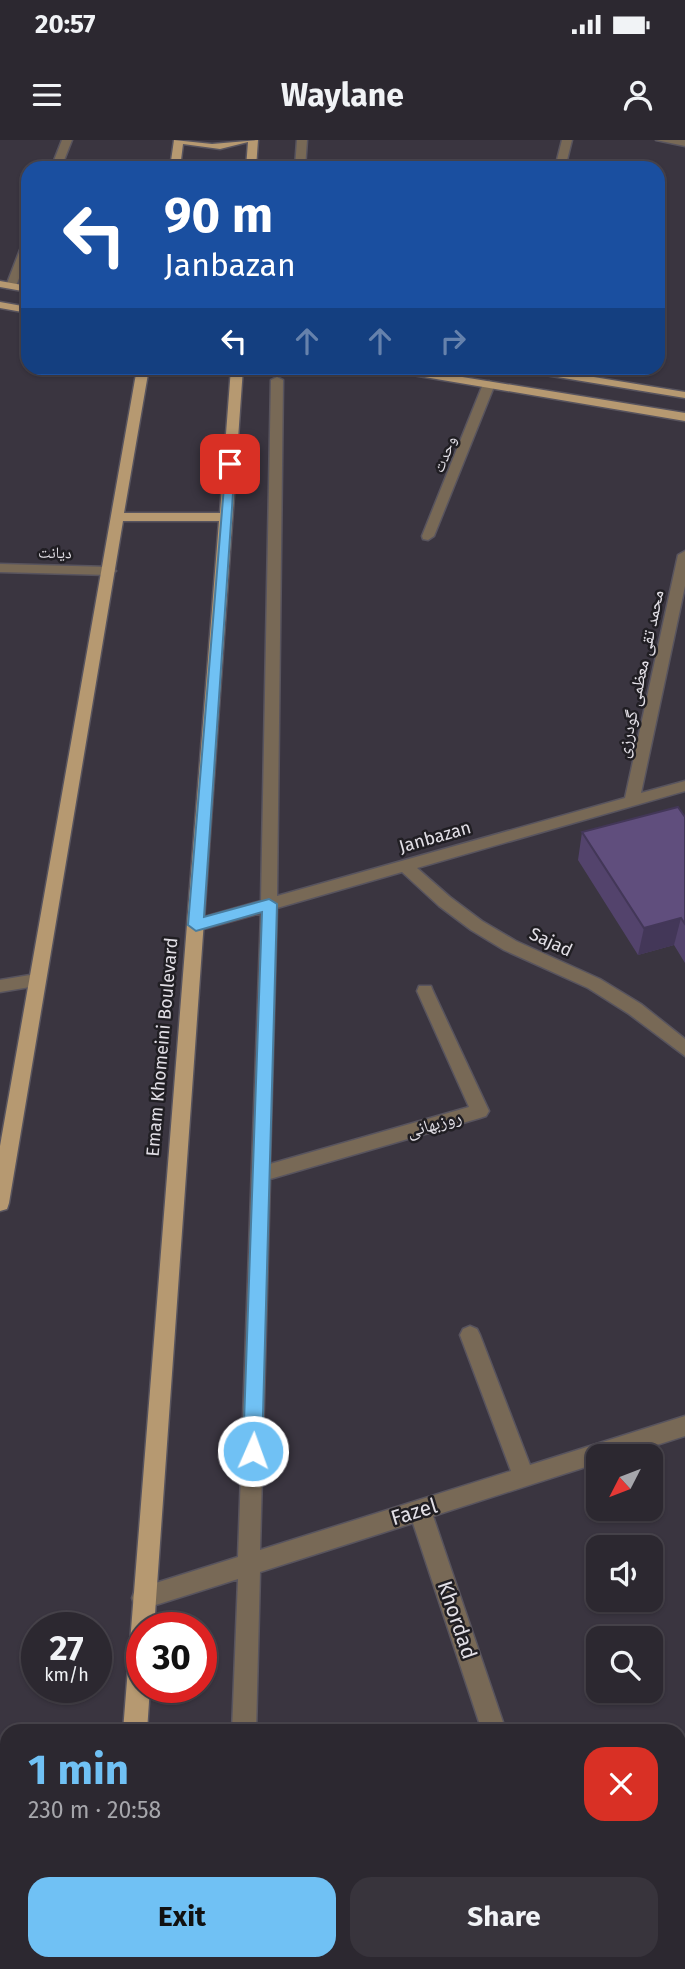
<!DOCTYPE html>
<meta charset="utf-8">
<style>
body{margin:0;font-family:"Fira Sans","Noto Naskh Arabic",sans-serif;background:#38343c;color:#f1f3f6;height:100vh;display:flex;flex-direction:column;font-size:26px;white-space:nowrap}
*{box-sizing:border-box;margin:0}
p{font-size:23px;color:#a6a6ab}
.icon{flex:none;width:38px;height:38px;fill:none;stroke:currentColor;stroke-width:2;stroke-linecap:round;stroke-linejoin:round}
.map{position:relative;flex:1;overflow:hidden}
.side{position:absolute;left:0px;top:1584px;width:686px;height:247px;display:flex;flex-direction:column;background:#2c2830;border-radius:21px 21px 0 0;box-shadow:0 2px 5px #0004,0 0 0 2px #48444c}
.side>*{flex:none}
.banner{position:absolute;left:21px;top:21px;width:644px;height:214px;border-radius:21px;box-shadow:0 2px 5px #0004,0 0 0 2px #48444c;background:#1a4fa0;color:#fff;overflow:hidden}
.needle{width:46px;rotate:228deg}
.buttons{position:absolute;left:586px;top:1304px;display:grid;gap:14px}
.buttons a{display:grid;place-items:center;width:77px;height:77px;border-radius:14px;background:#2c2830;box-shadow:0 2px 5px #0004,0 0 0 2px #48444c;font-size:35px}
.speed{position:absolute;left:21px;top:1472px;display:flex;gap:14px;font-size:35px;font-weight:700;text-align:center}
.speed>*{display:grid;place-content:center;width:91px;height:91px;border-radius:50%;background:#2c2830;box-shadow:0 2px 5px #0004,0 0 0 2px #48444c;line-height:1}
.speed small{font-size:18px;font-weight:400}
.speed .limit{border:10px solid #d22;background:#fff;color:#111}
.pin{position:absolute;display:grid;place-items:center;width:60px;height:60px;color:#fff;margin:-30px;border-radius:14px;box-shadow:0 4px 10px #0006}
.me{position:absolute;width:77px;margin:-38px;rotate:2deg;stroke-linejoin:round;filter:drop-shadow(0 0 5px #0008)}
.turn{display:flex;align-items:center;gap:24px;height:147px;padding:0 28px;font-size:32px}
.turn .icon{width:91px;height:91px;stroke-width:2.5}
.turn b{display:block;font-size:49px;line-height:60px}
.lanes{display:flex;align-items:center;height:66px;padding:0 28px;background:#0003;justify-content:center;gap:35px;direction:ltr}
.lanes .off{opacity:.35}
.round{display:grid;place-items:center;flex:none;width:74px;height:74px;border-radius:21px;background:#38343c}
.headline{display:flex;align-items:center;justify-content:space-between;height:119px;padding:0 28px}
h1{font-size:42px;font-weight:700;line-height:52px;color:#70c1f4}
.primary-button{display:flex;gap:14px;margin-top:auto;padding:14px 28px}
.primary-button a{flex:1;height:80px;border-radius:21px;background:#70c1f4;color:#111;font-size:28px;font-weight:700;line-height:80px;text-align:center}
.primary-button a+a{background:#38343c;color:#f1f3f6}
.status{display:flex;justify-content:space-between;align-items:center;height:49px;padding:0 35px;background:#2c2830;direction:ltr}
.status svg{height:19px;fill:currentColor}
header{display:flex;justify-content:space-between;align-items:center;height:91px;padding:0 28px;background:#2c2830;font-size:32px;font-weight:700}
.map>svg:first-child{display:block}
</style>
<div class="status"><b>20:57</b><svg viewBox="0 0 49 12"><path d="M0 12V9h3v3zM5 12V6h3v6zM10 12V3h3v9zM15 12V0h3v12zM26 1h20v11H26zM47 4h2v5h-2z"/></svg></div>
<header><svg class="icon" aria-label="menu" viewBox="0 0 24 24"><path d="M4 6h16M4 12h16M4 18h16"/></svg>Waylane<svg class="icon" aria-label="person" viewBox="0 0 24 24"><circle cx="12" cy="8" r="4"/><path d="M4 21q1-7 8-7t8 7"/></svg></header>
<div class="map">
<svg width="685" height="1829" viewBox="0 0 685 1829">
<rect width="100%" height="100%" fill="#3a3540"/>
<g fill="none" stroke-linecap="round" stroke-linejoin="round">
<g stroke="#58545e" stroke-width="3">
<path id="minor" d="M62 0H72L61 28H51Z
M297 0H307L305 28H295Z
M562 0H572L565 28H555Z
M656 0H685V6Z
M28 99V115L16 146 7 148 6 146 23 102Z
M277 237 283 240 277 756 625 658 678 415 685 411V446L641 653 685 641V651L417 728 450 757 482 781 516 801 600 839 641 864 685 899V916L629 874 588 848 504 810 471 790 439 766 402 732 277 768 270 1024 469 967 417 851 419 846H431L433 851 489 971 486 976 480 978 270 1039 260 1410 511 1331 460 1195 463 1189 470 1186 477 1189 480 1195 530 1325 685 1276V1296L622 1316H598V1323L433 1376 506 1591H482L413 1383 260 1432 256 1591H232L238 1439 143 1469 135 1466 132 1458 135 1450 143 1447 238 1417 261 773 196 791 188 785 190 781 261 761 271 240Z
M489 241 495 244 434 396 428 400 423 399 422 396 483 244Z
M0 424 109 427 116 431 109 435 0 432Z
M36 834 42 835 44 840 42 845 0 852V840Z
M224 1824H250V1829H224Z"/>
</g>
<g stroke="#58545e" stroke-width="3">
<path id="major" d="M174 0 212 4 258 0 256 28H246L248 2 220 9 183 4 180 28H170Z
M0 141 28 146V152L0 147Z
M0 162 28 167V173L0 168Z
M137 228H149L124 373H220L231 228H243L154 1488H142V1547H150L147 1591H123L219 381H123L9 1063 7 1069 0 1071V1006Z
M383 228H407L685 273V281L389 231Z
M515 228H539L685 252V258L521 231Z
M108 1824H134L133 1829H107Z"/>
</g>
<use href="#minor" fill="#786956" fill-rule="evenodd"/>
<use href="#major" fill="#b69971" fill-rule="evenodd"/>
</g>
<path fill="#53436c" d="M685 677V823L674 805 638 815 578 720 582 692Z"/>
<path fill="#433758" d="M681 778 674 805 638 815 644 788Z"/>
<path fill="#604e7d" stroke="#433758" stroke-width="2" d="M678 667 685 677V784L681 778 644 788 582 692Z"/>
<path fill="#70c1f4" stroke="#497d9f" stroke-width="2" d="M226 322 235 324 204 777 269 759 277 764 262 1311 259 1318 253 1320 246 1318 243 1311 262 772 196 791 188 785Z"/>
<g text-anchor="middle" stroke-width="5" stroke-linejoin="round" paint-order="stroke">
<g font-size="16" fill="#e2dfe6" stroke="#201e23">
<text transform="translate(444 314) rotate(-68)" y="6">وحدت</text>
<text transform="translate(55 412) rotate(1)" y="6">دیانت</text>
</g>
<g font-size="18" fill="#e2dfe6" stroke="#201e23">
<text transform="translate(640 534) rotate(-78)" y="6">محمد تقی معظمی گودرزی</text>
<text transform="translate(435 697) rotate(-16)" y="6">Janbazan</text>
<text transform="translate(551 802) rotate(25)" y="6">Sajad</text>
<text transform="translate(162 907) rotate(-85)" y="6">Emam Khomeini Boulevard</text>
<text transform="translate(434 984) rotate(-16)" y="6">روزبهانی</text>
</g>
<g font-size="21" fill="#e2dfe6" stroke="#201e23">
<text transform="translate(414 1372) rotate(-17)" y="7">Fazel</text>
<text transform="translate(457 1480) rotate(71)" y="7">Khordad</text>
</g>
</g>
</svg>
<div class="buttons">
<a><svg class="needle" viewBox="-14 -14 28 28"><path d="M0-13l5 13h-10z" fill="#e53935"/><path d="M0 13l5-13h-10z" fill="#a6a6ab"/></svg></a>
<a><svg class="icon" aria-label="sound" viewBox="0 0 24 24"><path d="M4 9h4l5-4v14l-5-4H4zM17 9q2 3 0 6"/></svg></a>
<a><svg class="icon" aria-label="search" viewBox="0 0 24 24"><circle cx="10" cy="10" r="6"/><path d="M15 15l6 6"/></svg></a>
</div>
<div class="speed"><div>27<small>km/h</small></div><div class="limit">30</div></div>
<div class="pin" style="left:230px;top:324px;background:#d93025"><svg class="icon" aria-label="arrive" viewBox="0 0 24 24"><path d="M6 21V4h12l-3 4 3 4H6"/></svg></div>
<svg class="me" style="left:253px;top:1311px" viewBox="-20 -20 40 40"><circle r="17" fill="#70c1f4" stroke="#fff" stroke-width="3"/><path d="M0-11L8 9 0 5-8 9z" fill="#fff"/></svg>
<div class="banner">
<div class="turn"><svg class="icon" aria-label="left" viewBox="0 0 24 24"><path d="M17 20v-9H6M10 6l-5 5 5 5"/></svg><div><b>90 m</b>Janbazan</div></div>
<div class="lanes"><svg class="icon" aria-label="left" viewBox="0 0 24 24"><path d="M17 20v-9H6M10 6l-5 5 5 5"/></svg><svg class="icon off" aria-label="ahead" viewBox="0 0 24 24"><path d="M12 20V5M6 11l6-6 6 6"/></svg><svg class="icon off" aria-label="ahead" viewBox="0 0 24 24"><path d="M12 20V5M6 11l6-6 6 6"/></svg><svg class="icon off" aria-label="right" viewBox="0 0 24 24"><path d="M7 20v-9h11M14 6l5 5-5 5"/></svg></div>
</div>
<section class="side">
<div class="headline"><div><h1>1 min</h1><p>230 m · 20:58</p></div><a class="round" style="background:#d93025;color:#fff"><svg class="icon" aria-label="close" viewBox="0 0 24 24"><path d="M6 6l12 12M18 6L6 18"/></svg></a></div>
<div class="primary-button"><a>Exit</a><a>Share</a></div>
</section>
</div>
